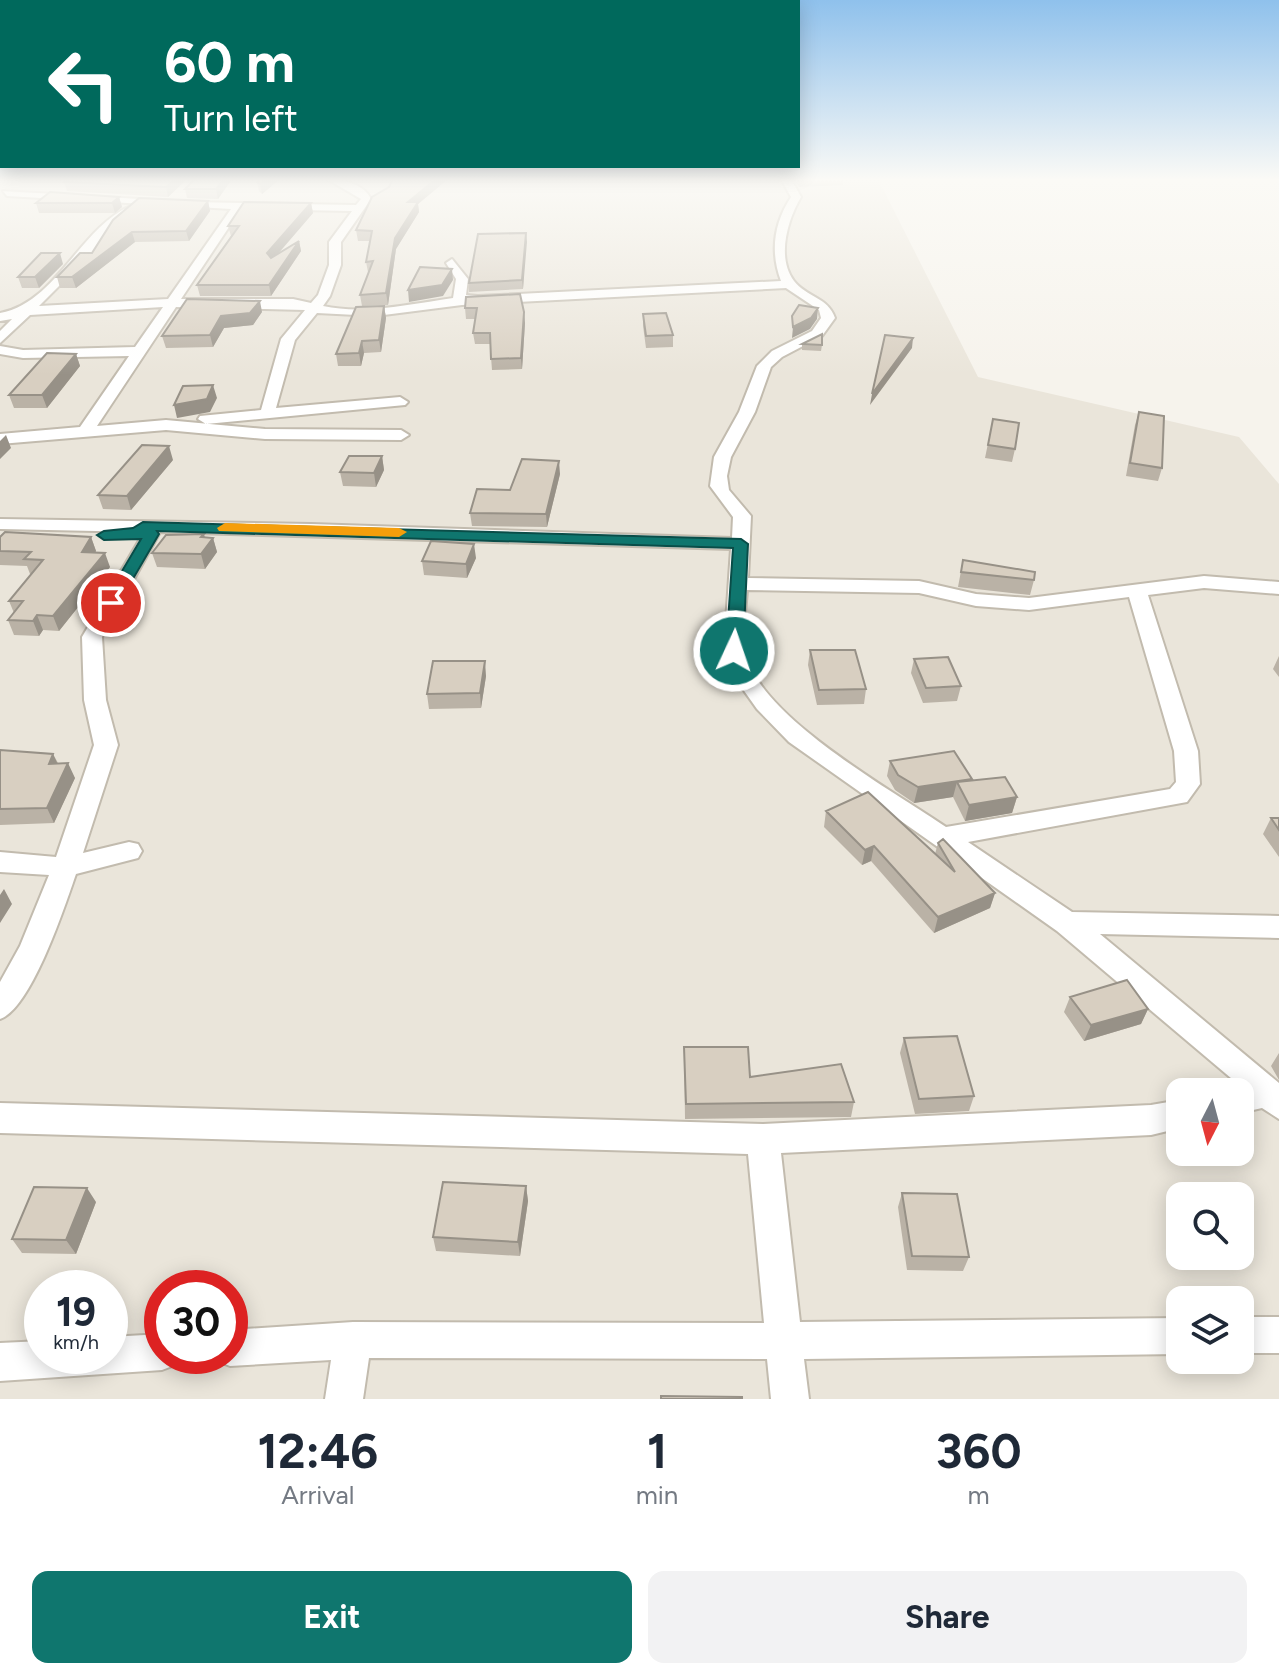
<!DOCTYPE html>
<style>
body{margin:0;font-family:Figtree,sans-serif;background:#f2f2f3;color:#1f2937;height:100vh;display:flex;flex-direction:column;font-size:30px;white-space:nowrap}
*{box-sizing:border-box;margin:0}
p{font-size:26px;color:#747a83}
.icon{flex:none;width:44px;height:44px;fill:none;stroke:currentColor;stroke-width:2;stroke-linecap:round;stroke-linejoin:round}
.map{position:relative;height:1399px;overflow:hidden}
.side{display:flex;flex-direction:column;background:#fff;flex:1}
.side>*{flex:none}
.banner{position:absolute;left:0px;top:0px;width:800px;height:168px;box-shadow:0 4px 20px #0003;background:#00695c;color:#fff;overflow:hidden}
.needle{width:52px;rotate:186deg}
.controls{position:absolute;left:1166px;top:1078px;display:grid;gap:16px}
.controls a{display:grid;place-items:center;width:88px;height:88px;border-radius:16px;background:#fff;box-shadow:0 4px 20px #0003;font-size:40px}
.speed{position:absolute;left:24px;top:1270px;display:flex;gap:16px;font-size:40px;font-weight:700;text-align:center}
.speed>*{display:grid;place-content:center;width:104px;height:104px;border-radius:50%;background:#fff;box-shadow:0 4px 20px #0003;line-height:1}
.speed small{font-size:20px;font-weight:400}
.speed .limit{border:12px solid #d22;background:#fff;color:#111}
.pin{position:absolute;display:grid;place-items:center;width:68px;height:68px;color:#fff;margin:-34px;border:4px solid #fff;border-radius:50%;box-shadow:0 2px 8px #0007}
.me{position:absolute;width:88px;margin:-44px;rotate:3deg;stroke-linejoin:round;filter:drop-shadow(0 0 6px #0008)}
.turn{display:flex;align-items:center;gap:28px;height:168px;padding:0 32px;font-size:36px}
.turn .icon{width:104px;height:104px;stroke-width:2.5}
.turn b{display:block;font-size:56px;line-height:68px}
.eta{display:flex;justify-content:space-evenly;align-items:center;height:136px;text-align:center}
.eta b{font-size:48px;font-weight:700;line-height:56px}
.action{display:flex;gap:16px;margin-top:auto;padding:16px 32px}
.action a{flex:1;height:92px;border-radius:16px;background:#0f766e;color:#fff;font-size:32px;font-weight:700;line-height:92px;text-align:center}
.action a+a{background:#f2f2f3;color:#1f2937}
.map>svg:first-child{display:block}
</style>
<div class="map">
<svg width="1279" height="1399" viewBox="0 0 1279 1399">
<rect width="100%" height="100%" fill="#f6f3ec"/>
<path fill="#eae5da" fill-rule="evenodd" d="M0 179H878L978 377 1239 437 1279 484V1399H0ZM1180 1092H1240V1152H1180ZM1180 1196H1240V1256H1180ZM42 1288H110V1356H42ZM162 1288H230V1356H162ZM1180 1300H1240V1360H1180Z"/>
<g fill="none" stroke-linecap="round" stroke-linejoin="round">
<g stroke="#c2bbae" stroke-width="4">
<path id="street" d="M327 179C342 179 364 184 371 199L341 242V265L330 296 323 306C364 315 411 304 453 298L456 279 446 263 452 259 468 279 466 295 478 296 781 281C770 252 774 223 791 197L781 179H791L801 197C788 219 776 257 794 281 806 297 828 297 835 318L822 336 782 357 771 367 755 412 731 457 727 476 729 490 751 516 748 578 919 581 976 594 1029 598 1204 576 1279 582V594L1204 588 1148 595 1198 751 1200 784 1187 802 968 842 1072 912 1279 916V938L1100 934 1279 1083V1119L1262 1108 1240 1113V1092H1228L1238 1084 1057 931 789 742 757 709 735 678 724 651 731 549 160 532 102 637 106 700 118 745 83 853 129 842 138 844 142 851 138 858 76 874C65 906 31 1009 0 1019V982L20 946 49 875 0 872V852L56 857 94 745 84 700 82 637 144 532 0 529V519L311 524 732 538 733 517 710 486 714 457 739 412 757 366 772 351 812 331 821 318 819 310 786 288 462 305 376 316 317 313 295 340 276 408 400 397 408 402 405 405 206 424 198 419 200 416 261 410 281 339 305 310 176 307 97 426 166 420 265 429 401 430 409 435 401 440 265 439 166 430 0 444V434L80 427 129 356 23 358 0 354V346L23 350 135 347 163 307 30 315 0 343V331L12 319 0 321V313C56 303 79 229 130 206L134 211 39 306 168 299 231 209 7 196 3 191 191 202 356 205 361 199ZM241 209 352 211 329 242V265L318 295 311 303 293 299H181ZM747 590 919 593 976 606 1029 610 1129 597 1174 751 1176 782 1170 789 946 827C892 790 759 717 745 652 741 634 746 609 747 590Z
M1180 1100V1128L1151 1135 781 1153 800 1322 1180 1318V1354L804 1359 809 1399H771L767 1359 369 1358 363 1399H325L331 1360 230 1366 217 1361 215 1356H230V1330L353 1322 764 1323 748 1154 0 1133V1103L763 1124 1151 1105Z
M1240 1317H1279V1353H1240Z
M162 1334V1356H179L175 1365 162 1370 0 1381V1343L42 1341V1356H110V1337Z"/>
</g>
<use href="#street" fill="#fff" fill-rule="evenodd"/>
</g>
<path fill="#bab2a6" d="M187 179 168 197 67 191 64 182Z
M195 179H232L218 199 187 198 185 189Z
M259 179H280L262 194 259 191 257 182Z
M393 179H448L418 204 419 212 396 249 388 305 362 306 360 295 369 272H368L366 262 370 241H358L356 230 389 187Z
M795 179H843V185L799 187Z
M119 197 122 207 115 213H39L36 203Z
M208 201 210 211 189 241 135 242 76 288H60L57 277 92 253 113 220Z
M311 203 313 213 278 254 299 241 301 251 271 296H200L197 285 231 236 228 226Z
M526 233 523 289 469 292V283Z
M63 264 39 288H22L18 277Z
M466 297 525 323 522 369 492 370 490 344H475L473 333 475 319H466L465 308Z
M384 306 386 318 381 352 364 353 361 366H338L336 354Z
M262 312 253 325 224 328 213 347 166 348 162 336Z
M643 314 673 335V347L646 348 643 326Z
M802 344 822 345 821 351 802 350Z
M76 354 80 366 47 408H14L9 395Z
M1139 412 1162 468 1158 481 1126 476 1135 425Z
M993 419 1015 449 1012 462 985 458Z
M382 456 384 470 376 487 343 486 340 472Z
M173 460 131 510 103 509 98 495Z
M560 474 547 527 472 526 470 513 510 490Z
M0 537H91L96 551 95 552 110 567 59 631 43 630 39 636 14 635 8 620 14 613 9 601 32 574H30L27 566 0 565Z
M205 537 213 538 217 552 205 569 157 567 152 553Z
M476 558 467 578 424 575 422 561Z
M963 560 1034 580 1030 595 958 587Z
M810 650 866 689 864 704 817 705 808 665Z
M1279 656V677L1273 669Z
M914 659 961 686 957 701 923 703 911 673Z
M486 676 481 708 429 709 427 694Z
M0 750 53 754 58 763 75 778 54 823 0 825Z
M890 761 972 779V781L1017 797 1012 813 965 821 953 797 914 803 895 790 887 776Z
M826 811 935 854 938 843 995 893 990 908 934 933 871 861 862 865 824 827Z
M1271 818H1279V857L1263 834Z
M1070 997 1148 1009 1141 1024 1084 1041 1064 1012Z
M904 1038 974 1096 969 1111 915 1114 900 1053Z
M684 1047 750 1077 854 1102 851 1117 685 1119Z
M1279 1053V1080L1271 1066Z
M526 1186 528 1201 520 1256 436 1251 433 1237Z
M902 1193 969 1257 963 1271 907 1270 898 1207Z
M96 1202 76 1254 22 1253 12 1239Z"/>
<path fill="#979187" d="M175 179H187L168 197 166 187Z
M224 179H232L218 199 216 189Z
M267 179H280L262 194 260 184Z
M436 179H448L418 204 419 212 396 249 388 305 386 293 395 238 408 202Z
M119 197 122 207 115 213 112 203Z
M208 201 210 211 189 241 186 231Z
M311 203 313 213 269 264 267 253Z
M132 232 135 242 76 288 72 277Z
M526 233 527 242 523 289 522 280Z
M299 241 301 251 271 296 269 285Z
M60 253 63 264 39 288 35 277Z
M452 269 453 280 443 296 409 302 408 290Z
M260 301 262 312 253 325 224 328 213 347 210 335 221 316Z
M384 306 386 318 381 352 379 340Z
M818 308 817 319 810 329 792 338 793 327Z
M524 312 525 323 522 369 521 358Z
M913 338 912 348 870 405 872 394Z
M362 341 364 353 361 366 359 353Z
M76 354 80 366 47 408 42 395Z
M213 385 217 398 210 412 177 418 174 405Z
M6 435 11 448 0 459V441Z
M169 446 173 460 131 510 127 496Z
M382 456 384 470 376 487 374 473Z
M559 461 560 474 547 527 546 514Z
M204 534 207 546 213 538 217 552 205 569 201 554V537Z
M91 537 96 551 87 566 82 552Z
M474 544 476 558 467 578 466 564Z
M105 553 110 567 59 631 53 616Z
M37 615 43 630 39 636 33 621Z
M485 661 486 676 481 708 480 693Z
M53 754 60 769 49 764Z
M68 763 75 778 54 823 47 808Z
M972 779 968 794 957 782 953 797 914 803 918 787Z
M1017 797 1012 813 965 821 969 805Z
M874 846 871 861 862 865 865 850Z
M4 889 12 904 0 923V895Z
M995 893 990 908 934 933 938 917Z
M1148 1009 1141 1024 1084 1041 1091 1025Z
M526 1186 528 1201 520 1256 518 1242Z
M87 1188 96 1202 76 1254 66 1240Z"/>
<path fill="#d8cfc1" stroke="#979187" stroke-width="2" d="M68 179H175L166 187 64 182Z
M195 179H224L216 189H185Z
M259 179H267L260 184 257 182Z
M393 179H436L408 202H418L395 238 386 293 360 295 373 261 366 262 372 231 356 230 372 197 389 187Z
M50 192 119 197 112 203H36Z
M139 198 208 201 186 231 132 232 72 277H57L80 253H92L113 220Z
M244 202 311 203 267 253 271 258 299 241 269 285H197L239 226H228Z
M526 233 522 280 469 283 478 234Z
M41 253H60L35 277H18Z
M420 267 452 269 442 285 408 290Z
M520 294 524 312 521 358 491 359 490 333H473L477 308H465L466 297Z
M187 299 260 301 250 313 221 316 210 335 162 336Z
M799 305 818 308 811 318 793 327 792 316Z
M384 306 379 340 362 341 359 353 336 354 356 307Z
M666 313 673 335 646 336 643 314Z
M822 334V345L802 344Z
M885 335 913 338 872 394Z
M47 353 76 354 42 395H9Z
M213 385 207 399 174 405 183 386Z
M1139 412 1164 416 1162 468 1130 463Z
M993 419 1019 423 1015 449 988 445Z
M142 445 169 446 127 496 98 495Z
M349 456H382L374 473 340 472Z
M522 459 559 461 546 514 470 513 477 489 510 490Z
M5 532 91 537 82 552 105 553 53 616 37 615 33 621 8 620 23 601H9L43 560 24 559 31 552 0 551V537Z
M204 534 201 537 213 538 201 554 152 553 166 535Z
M431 541 474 544 466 564 422 561Z
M963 560 1035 572 1034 580 961 572Z
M810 650H855L866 689 819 690Z
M948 657 961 686 926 688 914 659Z
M433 661H485L480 693 427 694Z
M0 750 53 754 49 764 68 763 47 808 0 809Z
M954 751 972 779 918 787 898 775 890 761Z
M1005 777 1017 797 969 805 957 782Z
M868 792 955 872 938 843 943 839 995 893 938 917 874 846 865 850 826 811Z
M1271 818H1279V830Z
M1127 980 1148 1009 1091 1025 1070 997Z
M957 1036 974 1096 919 1099 904 1038Z
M684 1047H748L750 1077 841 1064 854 1102 686 1104Z
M443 1182 526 1186 518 1242 433 1237Z
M34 1187 87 1188 66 1240 12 1239Z
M902 1193 957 1194 969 1257 912 1256Z
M661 1396 742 1397V1399H661Z"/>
<linearGradient id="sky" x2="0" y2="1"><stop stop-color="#8fc1ec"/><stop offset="0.48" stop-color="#fbfaf6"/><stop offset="1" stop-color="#fbfaf6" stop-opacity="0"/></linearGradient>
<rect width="1279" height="375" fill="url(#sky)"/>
<path fill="#0f766e" stroke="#0a4d48" stroke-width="2" d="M143 522 741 539 748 544 743 651 734 656 726 651 733 548 157 531 159 534 119 603 105 607 103 603 141 539 104 540 97 535 104 531 133 528Z"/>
<path fill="#f59e0b" d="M225 523 399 528 407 532 399 537 219 531 217 528Z"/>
</svg>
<div class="controls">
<a><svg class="needle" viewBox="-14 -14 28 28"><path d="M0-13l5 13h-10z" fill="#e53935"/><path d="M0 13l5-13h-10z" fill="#747a83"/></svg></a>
<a><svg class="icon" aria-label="search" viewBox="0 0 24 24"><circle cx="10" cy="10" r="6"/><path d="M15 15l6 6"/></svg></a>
<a><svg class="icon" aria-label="layers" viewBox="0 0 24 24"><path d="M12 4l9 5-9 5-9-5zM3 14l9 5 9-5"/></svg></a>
</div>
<div class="speed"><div>19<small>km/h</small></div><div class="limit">30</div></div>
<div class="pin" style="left:111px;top:603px;background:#d93025"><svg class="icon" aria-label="arrive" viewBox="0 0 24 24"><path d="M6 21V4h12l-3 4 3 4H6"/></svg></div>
<svg class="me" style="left:734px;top:651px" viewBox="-20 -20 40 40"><circle r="17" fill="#0f766e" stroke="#fff" stroke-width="3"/><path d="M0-11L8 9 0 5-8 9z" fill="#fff"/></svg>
<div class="banner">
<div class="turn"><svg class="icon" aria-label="left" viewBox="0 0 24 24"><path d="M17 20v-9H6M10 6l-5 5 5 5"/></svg><div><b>60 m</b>Turn left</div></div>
</div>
</div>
<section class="side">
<div class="eta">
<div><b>12:46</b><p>Arrival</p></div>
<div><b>1</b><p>min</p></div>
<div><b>360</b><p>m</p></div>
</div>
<div class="action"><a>Exit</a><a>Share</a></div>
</section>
